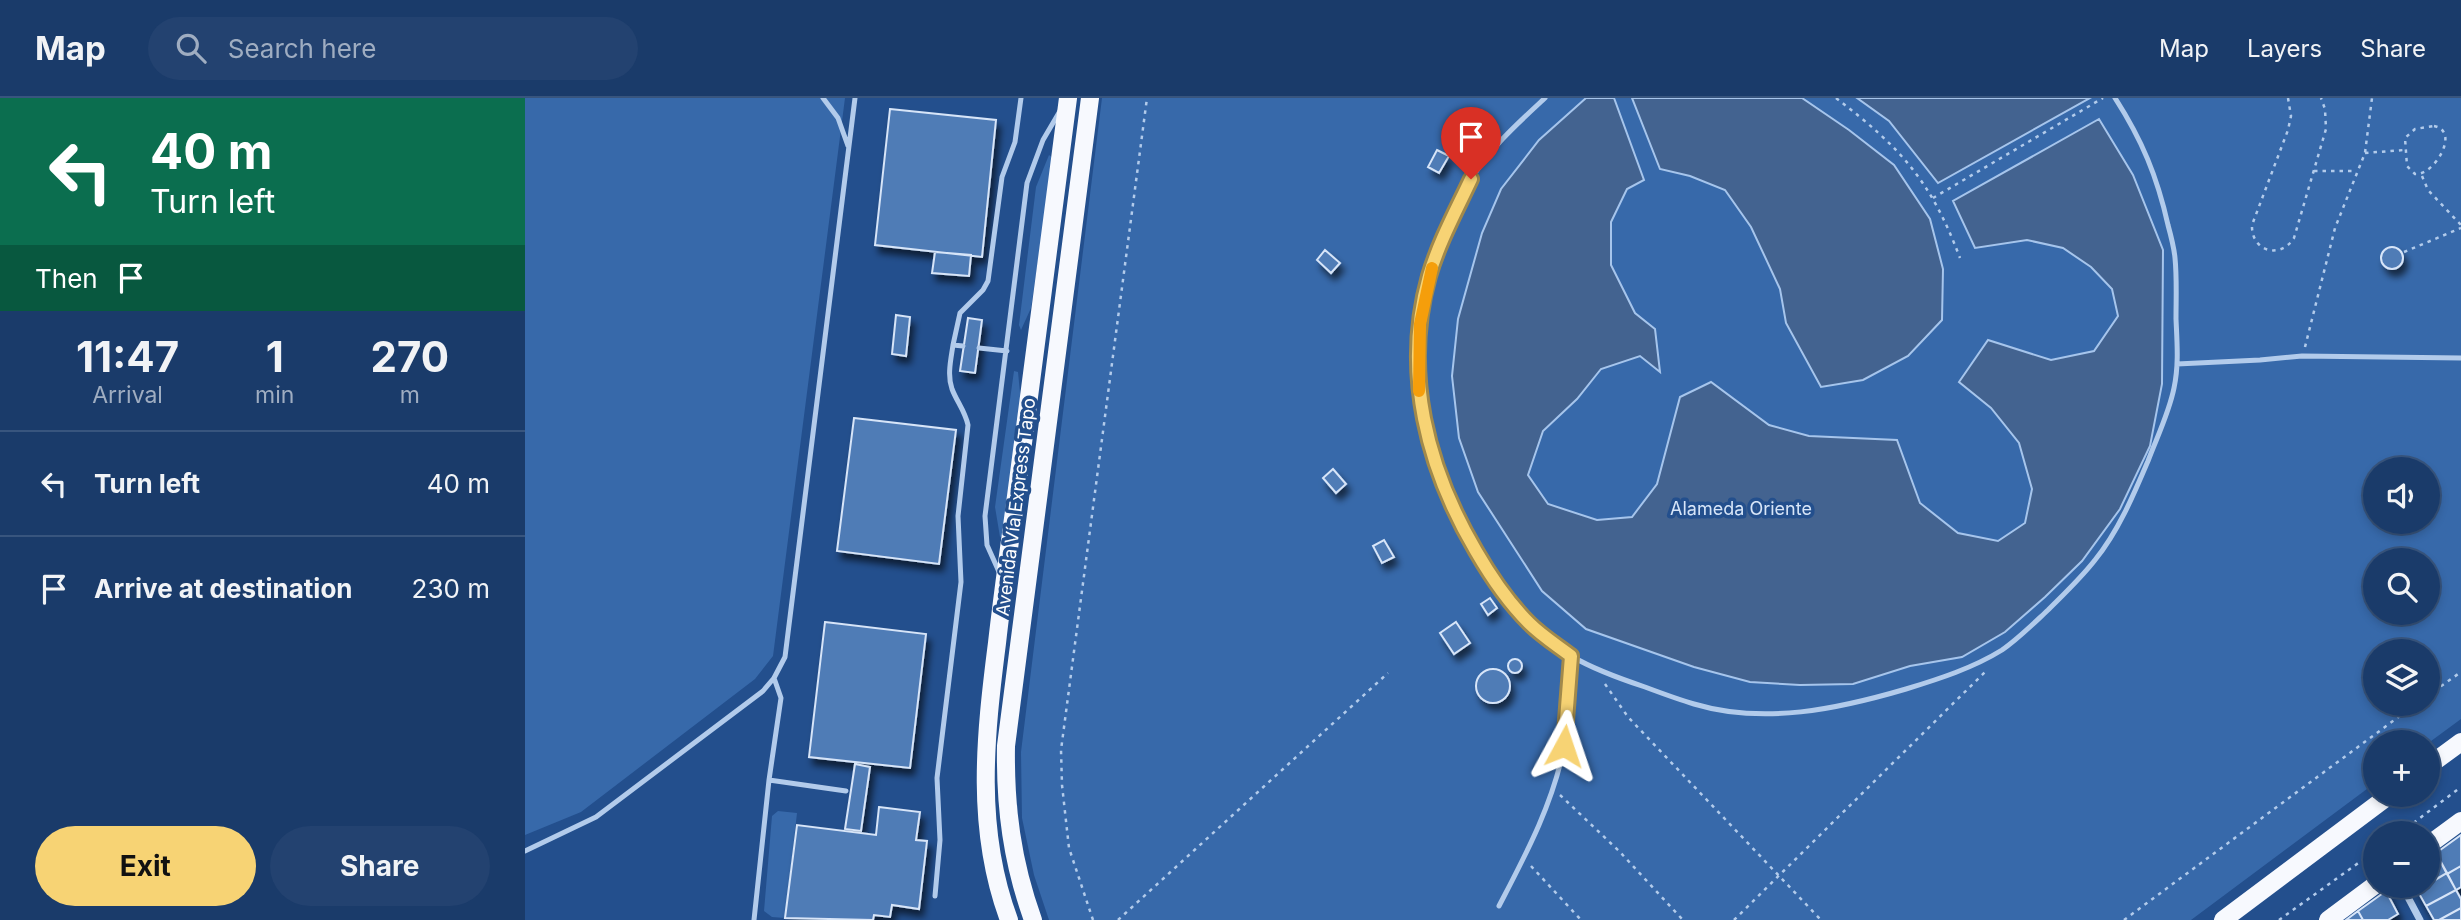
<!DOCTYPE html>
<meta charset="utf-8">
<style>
body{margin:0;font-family:Inter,sans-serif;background:#234270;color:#f1f3f6;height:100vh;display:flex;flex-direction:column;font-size:26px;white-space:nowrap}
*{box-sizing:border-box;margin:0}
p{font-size:23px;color:#9fadc1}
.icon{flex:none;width:38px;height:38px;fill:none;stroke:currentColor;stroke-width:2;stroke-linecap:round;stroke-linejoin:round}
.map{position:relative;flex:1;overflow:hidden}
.side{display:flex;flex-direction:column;background:#1a3b6a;width:525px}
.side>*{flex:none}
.guide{background:#0b6e4f;color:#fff;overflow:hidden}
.buttons{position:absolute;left:1838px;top:359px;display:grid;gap:14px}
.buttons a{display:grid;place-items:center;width:77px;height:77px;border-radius:50%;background:#1a3b6a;box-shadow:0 4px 10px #0003,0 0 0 2px #38557e;font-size:35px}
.pin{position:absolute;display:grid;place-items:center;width:60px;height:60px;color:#fff;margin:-72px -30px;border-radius:50% 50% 50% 0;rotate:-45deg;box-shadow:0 0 7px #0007}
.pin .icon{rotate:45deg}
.me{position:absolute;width:77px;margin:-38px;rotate:5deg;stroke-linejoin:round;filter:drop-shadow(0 0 5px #0008)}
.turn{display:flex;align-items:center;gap:24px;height:147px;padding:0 35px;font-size:32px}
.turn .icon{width:91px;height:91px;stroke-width:2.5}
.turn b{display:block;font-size:49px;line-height:60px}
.then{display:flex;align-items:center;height:66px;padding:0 35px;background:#0003;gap:14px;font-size:26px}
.eta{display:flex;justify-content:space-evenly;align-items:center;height:119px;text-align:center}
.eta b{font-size:42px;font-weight:700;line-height:49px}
.primary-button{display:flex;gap:14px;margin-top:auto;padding:14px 35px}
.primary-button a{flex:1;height:80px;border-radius:42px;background:#f7d374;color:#111;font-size:28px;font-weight:700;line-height:80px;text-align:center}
.primary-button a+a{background:#234270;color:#f1f3f6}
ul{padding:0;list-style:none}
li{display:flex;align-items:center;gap:21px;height:105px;padding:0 35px;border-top:2px solid #38557e}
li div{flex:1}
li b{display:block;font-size:26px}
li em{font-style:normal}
header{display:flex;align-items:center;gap:42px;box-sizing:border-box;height:98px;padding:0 35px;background:#1a3b6a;border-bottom:2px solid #38557e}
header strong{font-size:33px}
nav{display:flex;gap:38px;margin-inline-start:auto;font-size:24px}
.search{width:490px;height:63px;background:#234270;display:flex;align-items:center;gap:18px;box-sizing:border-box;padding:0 24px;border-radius:38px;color:#9fadc1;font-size:26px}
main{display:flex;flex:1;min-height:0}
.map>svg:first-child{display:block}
</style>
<header>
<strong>Map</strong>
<div class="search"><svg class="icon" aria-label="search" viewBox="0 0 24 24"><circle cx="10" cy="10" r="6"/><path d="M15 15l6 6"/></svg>Search here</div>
<nav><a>Map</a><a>Layers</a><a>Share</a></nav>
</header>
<main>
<section class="side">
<div class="guide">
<div class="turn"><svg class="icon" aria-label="left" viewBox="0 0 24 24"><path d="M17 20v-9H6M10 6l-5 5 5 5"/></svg><div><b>40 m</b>Turn left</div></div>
<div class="then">Then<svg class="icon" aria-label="arrive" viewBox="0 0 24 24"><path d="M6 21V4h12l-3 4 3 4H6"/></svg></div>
</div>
<div class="eta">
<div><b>11:47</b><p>Arrival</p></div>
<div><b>1</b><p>min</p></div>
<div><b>270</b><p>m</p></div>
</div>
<ul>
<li><svg class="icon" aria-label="left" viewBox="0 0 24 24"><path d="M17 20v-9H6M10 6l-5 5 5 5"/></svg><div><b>Turn left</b></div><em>40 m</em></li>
<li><svg class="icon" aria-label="arrive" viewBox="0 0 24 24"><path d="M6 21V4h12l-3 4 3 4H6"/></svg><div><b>Arrive at destination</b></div><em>230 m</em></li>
</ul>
<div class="primary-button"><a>Exit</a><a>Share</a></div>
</section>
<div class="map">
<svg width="1936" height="822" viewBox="0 0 1936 822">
<defs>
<filter id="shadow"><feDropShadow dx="4" dy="7" stdDeviation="3.5" flood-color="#0009"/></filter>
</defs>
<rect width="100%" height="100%" fill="#234f8d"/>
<path fill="#3769aa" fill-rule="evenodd" d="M0 0H320L248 558 230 581 56 714 0 737Z
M577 0H1936V621L1902 646V644H1850V685L1666 822H524L509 777 497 720 496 654ZM1850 371H1902V424H1850ZM1850 462H1902V514H1850ZM1850 553H1902V606H1850Z
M524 57 528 60 506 210 496 232 494 227 511 89Z
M489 273 493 274 496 305 477 438 475 439 470 409Z
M253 713 272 715 260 820 247 819 239 813 247 718Z"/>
<path fill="#436390" stroke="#a6c5ec" stroke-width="2" d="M1061 0H1089L1119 82 1102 91 1086 124V167L1110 215 1130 231 1135 274 1115 258 1076 271 1052 301 1018 333 1003 377 1023 406 1072 422 1107 419 1132 386 1155 299 1186 284 1244 327 1284 338 1372 342 1395 405 1433 435 1473 443 1500 425 1507 391 1494 345 1466 310 1434 284 1463 242 1526 262 1569 253 1593 218 1587 191 1566 169 1538 150 1502 142 1450 150 1428 103 1574 21 1608 77 1638 152 1637 286 1625 348 1595 411 1557 463 1520 499 1480 534 1437 559 1385 568 1328 586 1275 587 1225 584 1169 569 1061 531 1017 493 953 394 934 340 927 278 933 221 957 135 976 91 1014 42Z
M1107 0H1277L1324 32 1369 67 1405 121 1418 171 1417 222 1383 258 1338 282 1296 289 1261 225 1255 191 1226 129 1200 92 1165 78 1135 71Z
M1332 0H1565L1413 85 1364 23Z"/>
<path fill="#507bb6" stroke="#d7e5f8" stroke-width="2" filter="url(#shadow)" d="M365 11 471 22 457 159 350 147Z
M912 52 924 58 914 75 903 69Z
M1856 160a11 11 0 1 1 22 0a11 11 0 1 1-22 0Z
M800 152 815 165 806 175 792 162Z
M410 154 446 157 444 178 407 175Z
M371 217 385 219 381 258 367 256Z
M443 220 457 222 450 275 435 273Z
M329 320 431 332 414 466 312 453Z
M808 371 821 386 811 395 798 380Z
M859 442 869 459 857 465 848 448Z
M965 500 972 510 963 517 956 506Z
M300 524 401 536 385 670 284 659Z
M931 524 945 545 929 556 915 535Z
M983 568a7 7 0 1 1 14 0a7 7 0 1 1-14 0Z
M951 588a17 17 0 1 1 34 0a17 17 0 1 1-34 0Z
M330 666 345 669 336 733 320 731Z
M354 709 395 714 391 742 402 743 394 811 367 807 365 819 349 817 348 822 260 820 272 727 351 737Z
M1936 737V768L1922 776 1911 755Z
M1911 755 1922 775 1902 787V762Z
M1936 768V789L1931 792 1922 776Z
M1922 775 1931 792 1901 808 1892 792Z
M1931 792 1936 801V810L1914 822H1909L1901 808Z
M1861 793 1873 816 1863 822H1838L1833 813Z
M1936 810V822H1914Z
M1833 813 1838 822H1821Z"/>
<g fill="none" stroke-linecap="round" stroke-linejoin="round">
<path stroke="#b2cbeb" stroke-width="2.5" stroke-dasharray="3.5 5" stroke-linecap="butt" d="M1311 0C1376 50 1406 83 1435 160
M1763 0 1766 18 1763 32 1727 127C1726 153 1755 162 1769 140L1801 31 1800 11 1796 0
M1909 28C1936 33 1909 78 1890 76L1882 68 1880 40 1890 31Z
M1840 55 1879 52
M1789 73H1831
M1897 78 1903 92 1936 127
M1408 100 1578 0
M1879 154 1936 130
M1780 249 1810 130 1840 55 1847 0
M1080 586 1103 619 1296 822
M1902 598 1936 574
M1035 697 1094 753 1158 822
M1875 735 1936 689
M1006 768 1056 822
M568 822 544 750 537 687 536 652 622 0
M593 822 863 575
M1209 822 1460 574
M1599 822 1891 606
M1754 822 1850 753"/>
<path stroke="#b2cbeb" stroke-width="5" d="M298 0 313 20 323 48
M1020 0C993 25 964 51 945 83 877 201 877 327 946 444 972 488 1003 532 1048 559 1070 572 1096 581 1120 589 1136 595 1152 601 1169 606 1239 627 1313 611 1381 591 1414 581 1448 570 1477 552 1493 541 1508 526 1523 512 1539 496 1556 480 1570 462 1593 434 1609 396 1623 363 1632 339 1644 315 1649 290 1654 267 1652 244 1651 221 1651 201 1652 180 1650 160 1649 149 1646 138 1643 127 1632 78 1617 42 1590 0
M438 248 428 247 435 215 458 192 463 183 477 79 490 44 496 0
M454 250 482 253
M1652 266 1735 262 1777 258 1936 260
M475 476 462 447 460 418 502 85 518 42 535 13
M244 682 321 693
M0 753 71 719 238 593 249 580 260 559 330 0
M410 798 415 742 412 680 436 484 433 418 443 327C440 313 432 304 427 291 422 277 426 261 428 247
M974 808C1000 758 1028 706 1039 649 1044 620 1044 588 1046 558
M229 822 244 682 256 600 249 580"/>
<path stroke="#b2cbeb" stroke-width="7" d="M1877 788 1895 822"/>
<path stroke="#f7f9fe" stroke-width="18" d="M1902 669 1936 644
M1902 748 1936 723
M484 822C450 731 460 639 472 545 478 491 486 437 493 383 510 255 526 128 543 0
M508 822C487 764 480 709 481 648L565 0
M1698 822 1866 696
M1803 822 1850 787"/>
</g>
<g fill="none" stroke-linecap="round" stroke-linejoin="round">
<g stroke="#a1894b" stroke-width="18">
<path id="route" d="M946 81C931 113 914 144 904 178 877 274 902 370 951 453 966 479 983 504 1004 525 1017 538 1033 548 1046 558L1039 648"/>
</g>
<use href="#route" stroke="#f7d374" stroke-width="12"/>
<path stroke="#f59e0b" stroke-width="12" d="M894 293 895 226 907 170"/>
</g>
<g text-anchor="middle" stroke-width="7" stroke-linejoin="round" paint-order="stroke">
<g font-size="18" fill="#fff" stroke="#234f8d">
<text transform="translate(491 409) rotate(-83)" y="6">Avenida Vía Express Tapo</text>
</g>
<g font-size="18" fill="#d7e5f8" stroke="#234f8d">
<text x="1216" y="417">Alameda Oriente</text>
</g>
</g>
</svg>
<div class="buttons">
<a><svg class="icon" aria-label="sound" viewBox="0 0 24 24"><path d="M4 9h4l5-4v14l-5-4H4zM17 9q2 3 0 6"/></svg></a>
<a><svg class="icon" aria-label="search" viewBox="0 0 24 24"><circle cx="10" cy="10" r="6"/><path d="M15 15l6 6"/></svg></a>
<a><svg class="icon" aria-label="layers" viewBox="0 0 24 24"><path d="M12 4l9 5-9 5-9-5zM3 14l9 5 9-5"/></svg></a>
<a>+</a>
<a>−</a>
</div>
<div class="pin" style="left:946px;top:81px;background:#d93025"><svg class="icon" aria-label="arrive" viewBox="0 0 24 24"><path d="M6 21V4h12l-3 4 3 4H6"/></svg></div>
<svg class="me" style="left:1039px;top:648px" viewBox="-20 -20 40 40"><path d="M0-17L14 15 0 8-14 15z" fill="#f7d374" stroke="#fff" stroke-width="4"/></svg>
</div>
</main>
